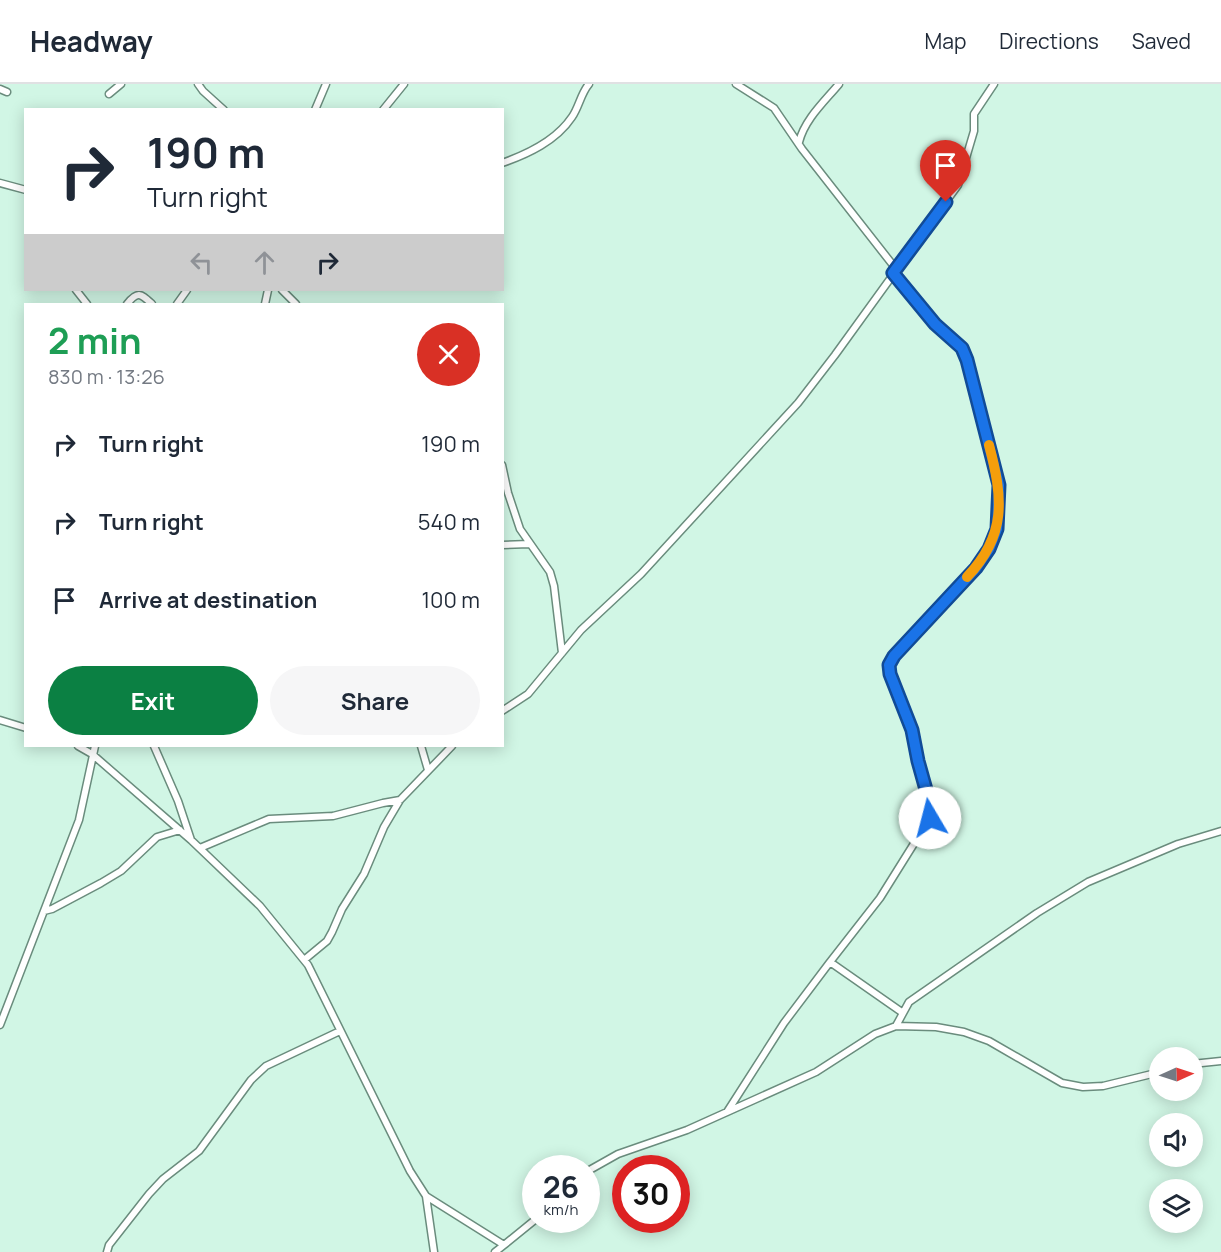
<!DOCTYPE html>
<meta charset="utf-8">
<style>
body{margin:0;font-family:Manrope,sans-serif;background:#f6f6f7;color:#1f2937;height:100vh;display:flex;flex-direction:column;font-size:22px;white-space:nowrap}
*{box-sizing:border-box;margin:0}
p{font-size:20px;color:#747a83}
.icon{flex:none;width:33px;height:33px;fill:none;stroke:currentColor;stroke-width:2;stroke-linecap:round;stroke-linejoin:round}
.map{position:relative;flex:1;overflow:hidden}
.panel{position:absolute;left:24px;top:219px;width:480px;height:444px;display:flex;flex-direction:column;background:#fff;border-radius:0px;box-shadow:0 3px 15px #0003}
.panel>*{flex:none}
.banner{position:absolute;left:24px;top:24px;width:480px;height:183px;border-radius:0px;box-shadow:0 3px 15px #0003;background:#fff;color:#1f2937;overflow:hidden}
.needle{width:39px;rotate:87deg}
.buttons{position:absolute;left:1149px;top:963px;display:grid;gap:12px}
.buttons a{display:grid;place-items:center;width:54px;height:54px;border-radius:50%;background:#fff;box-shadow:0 3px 15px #0003;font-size:30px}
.speed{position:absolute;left:522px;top:1071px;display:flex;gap:12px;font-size:30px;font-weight:700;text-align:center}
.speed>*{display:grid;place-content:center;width:78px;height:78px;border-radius:50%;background:#fff;box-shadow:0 3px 15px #0003;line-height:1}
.speed small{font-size:15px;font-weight:400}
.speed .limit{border:9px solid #d22;background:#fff;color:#111}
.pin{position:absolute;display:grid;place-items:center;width:51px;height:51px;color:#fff;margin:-62px -26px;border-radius:50% 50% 50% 0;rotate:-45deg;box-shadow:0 0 6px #0007}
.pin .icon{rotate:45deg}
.me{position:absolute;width:66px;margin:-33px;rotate:352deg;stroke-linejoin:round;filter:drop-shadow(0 0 4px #0008)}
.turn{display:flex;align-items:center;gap:21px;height:126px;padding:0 24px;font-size:27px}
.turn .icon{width:78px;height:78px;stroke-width:2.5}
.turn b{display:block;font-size:42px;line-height:51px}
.lanes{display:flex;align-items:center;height:57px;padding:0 24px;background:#0003;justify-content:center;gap:30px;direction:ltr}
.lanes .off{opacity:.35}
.round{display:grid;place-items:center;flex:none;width:63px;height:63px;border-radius:32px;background:#f6f6f7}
.summary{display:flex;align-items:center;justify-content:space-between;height:102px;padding:0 24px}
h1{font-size:36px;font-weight:700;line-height:45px;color:#1e9e55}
.button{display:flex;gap:12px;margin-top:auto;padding:12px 24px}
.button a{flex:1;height:69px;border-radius:36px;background:#0b8043;color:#fff;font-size:24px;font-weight:700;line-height:69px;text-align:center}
.button a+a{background:#f6f6f7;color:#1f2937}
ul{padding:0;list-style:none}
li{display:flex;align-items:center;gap:18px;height:78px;padding:0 24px}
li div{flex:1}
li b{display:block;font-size:22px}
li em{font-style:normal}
header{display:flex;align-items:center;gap:36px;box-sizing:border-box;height:84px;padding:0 30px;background:#fff;border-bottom:2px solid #e0e1e3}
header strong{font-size:28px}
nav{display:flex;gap:33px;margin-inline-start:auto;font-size:21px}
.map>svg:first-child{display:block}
</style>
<header>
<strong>Headway</strong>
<nav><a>Map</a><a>Directions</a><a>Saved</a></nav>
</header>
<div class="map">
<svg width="1221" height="1168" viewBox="0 0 1221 1168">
<rect width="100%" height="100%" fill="#d1f6e5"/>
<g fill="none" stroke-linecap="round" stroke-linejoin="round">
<g stroke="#6a8c7d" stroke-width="9">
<path id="minor" d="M198 0 203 7 224 26
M736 0 774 24 802 65 896 185
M0 5 7 8
M109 10 121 0
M315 26 326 0
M383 26 404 0
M799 58C805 35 824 18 839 0
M502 79C528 70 556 57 572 33 579 23 581 9 589 0
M0 99 26 106
M893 189 935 240 962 264 967 276 999 401 997 445 989 466 976 484 894 572 889 581 890 590 912 646 918 677 930 720V734L880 814 830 878 903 929
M76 206 87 220
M282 206 296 220
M127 220C138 206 141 210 152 220
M177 220 187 206
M265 220 268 206
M502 381 508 409 520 445 550 488 554 502 562 569
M502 461 529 460
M502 627 528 610 581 546 641 490 798 319 835 271 958 101 974 47V30L994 0
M0 636 26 644
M78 662 92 670 191 756 260 822 308 881 410 1087 426 1112 504 1161 536 1135
M154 662 178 717 191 756
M421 662 428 686
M200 764 269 735 333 732 383 719 400 716
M44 827 52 825 101 799 121 787 157 753 180 746
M304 876 327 857 332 848 342 825 364 790 384 743 400 716 452 662
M0 941 79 736 95 662
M896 942 909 918 1037 829 1088 798 1178 760 1221 747
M1192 980 1221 977
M727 1028 784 939 830 878
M586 1088 618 1070 687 1046 816 988 875 950 896 942 936 943 964 948 989 957 1062 999 1083 1003 1103 1002 1160 988
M426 1112 434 1168
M107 1168 109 1161 149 1110 163 1095 199 1067 251 996 266 982 340 947
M495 1168 504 1161"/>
</g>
<use href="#minor" stroke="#fff" stroke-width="6"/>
</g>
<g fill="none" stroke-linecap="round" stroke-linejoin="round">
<g stroke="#114b97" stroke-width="15">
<path id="route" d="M930 734V720L918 677 912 646 890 590 889 581 894 572 976 484 989 465 997 445 999 401 967 276 962 264 935 240 893 189 946 118"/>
</g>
<use href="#route" stroke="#1a73e8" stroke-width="10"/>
<path stroke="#f59e0b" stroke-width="10" d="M967 493C1007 451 1003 414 989 361"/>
</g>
</svg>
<div class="buttons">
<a><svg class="needle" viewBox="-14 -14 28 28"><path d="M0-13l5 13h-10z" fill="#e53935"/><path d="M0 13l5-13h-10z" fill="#747a83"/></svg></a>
<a><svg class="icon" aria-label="sound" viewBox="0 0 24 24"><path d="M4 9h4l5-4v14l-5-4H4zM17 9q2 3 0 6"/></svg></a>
<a><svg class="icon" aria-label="layers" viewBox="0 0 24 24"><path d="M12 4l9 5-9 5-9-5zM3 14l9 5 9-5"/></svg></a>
</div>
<div class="speed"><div>26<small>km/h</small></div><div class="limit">30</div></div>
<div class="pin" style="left:946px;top:118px;background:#d93025"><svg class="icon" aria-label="arrive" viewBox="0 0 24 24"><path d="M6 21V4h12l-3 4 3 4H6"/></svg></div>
<svg class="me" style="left:930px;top:734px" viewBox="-20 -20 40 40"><circle r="19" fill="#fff"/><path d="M0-13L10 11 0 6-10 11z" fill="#1a73e8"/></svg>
<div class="banner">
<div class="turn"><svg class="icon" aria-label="right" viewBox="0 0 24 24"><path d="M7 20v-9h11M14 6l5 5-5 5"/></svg><div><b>190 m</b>Turn right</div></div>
<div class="lanes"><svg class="icon off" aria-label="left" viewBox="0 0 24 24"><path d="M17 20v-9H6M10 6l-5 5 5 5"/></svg><svg class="icon off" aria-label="ahead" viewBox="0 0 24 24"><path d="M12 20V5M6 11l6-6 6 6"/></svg><svg class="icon" aria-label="right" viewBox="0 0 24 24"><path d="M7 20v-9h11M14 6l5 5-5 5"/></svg></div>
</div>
<section class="panel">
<div class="summary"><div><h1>2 min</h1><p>830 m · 13:26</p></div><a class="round" style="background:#d93025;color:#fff"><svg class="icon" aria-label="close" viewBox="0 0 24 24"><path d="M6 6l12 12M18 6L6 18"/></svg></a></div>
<ul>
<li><svg class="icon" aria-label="right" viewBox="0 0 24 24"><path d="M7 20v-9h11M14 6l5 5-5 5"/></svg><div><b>Turn right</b></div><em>190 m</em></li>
<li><svg class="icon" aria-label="right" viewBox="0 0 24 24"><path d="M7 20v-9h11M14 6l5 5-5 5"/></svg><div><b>Turn right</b></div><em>540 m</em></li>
<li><svg class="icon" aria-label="arrive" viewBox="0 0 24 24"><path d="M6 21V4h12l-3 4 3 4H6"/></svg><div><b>Arrive at destination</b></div><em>100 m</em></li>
</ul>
<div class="button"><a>Exit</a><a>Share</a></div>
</section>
</div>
